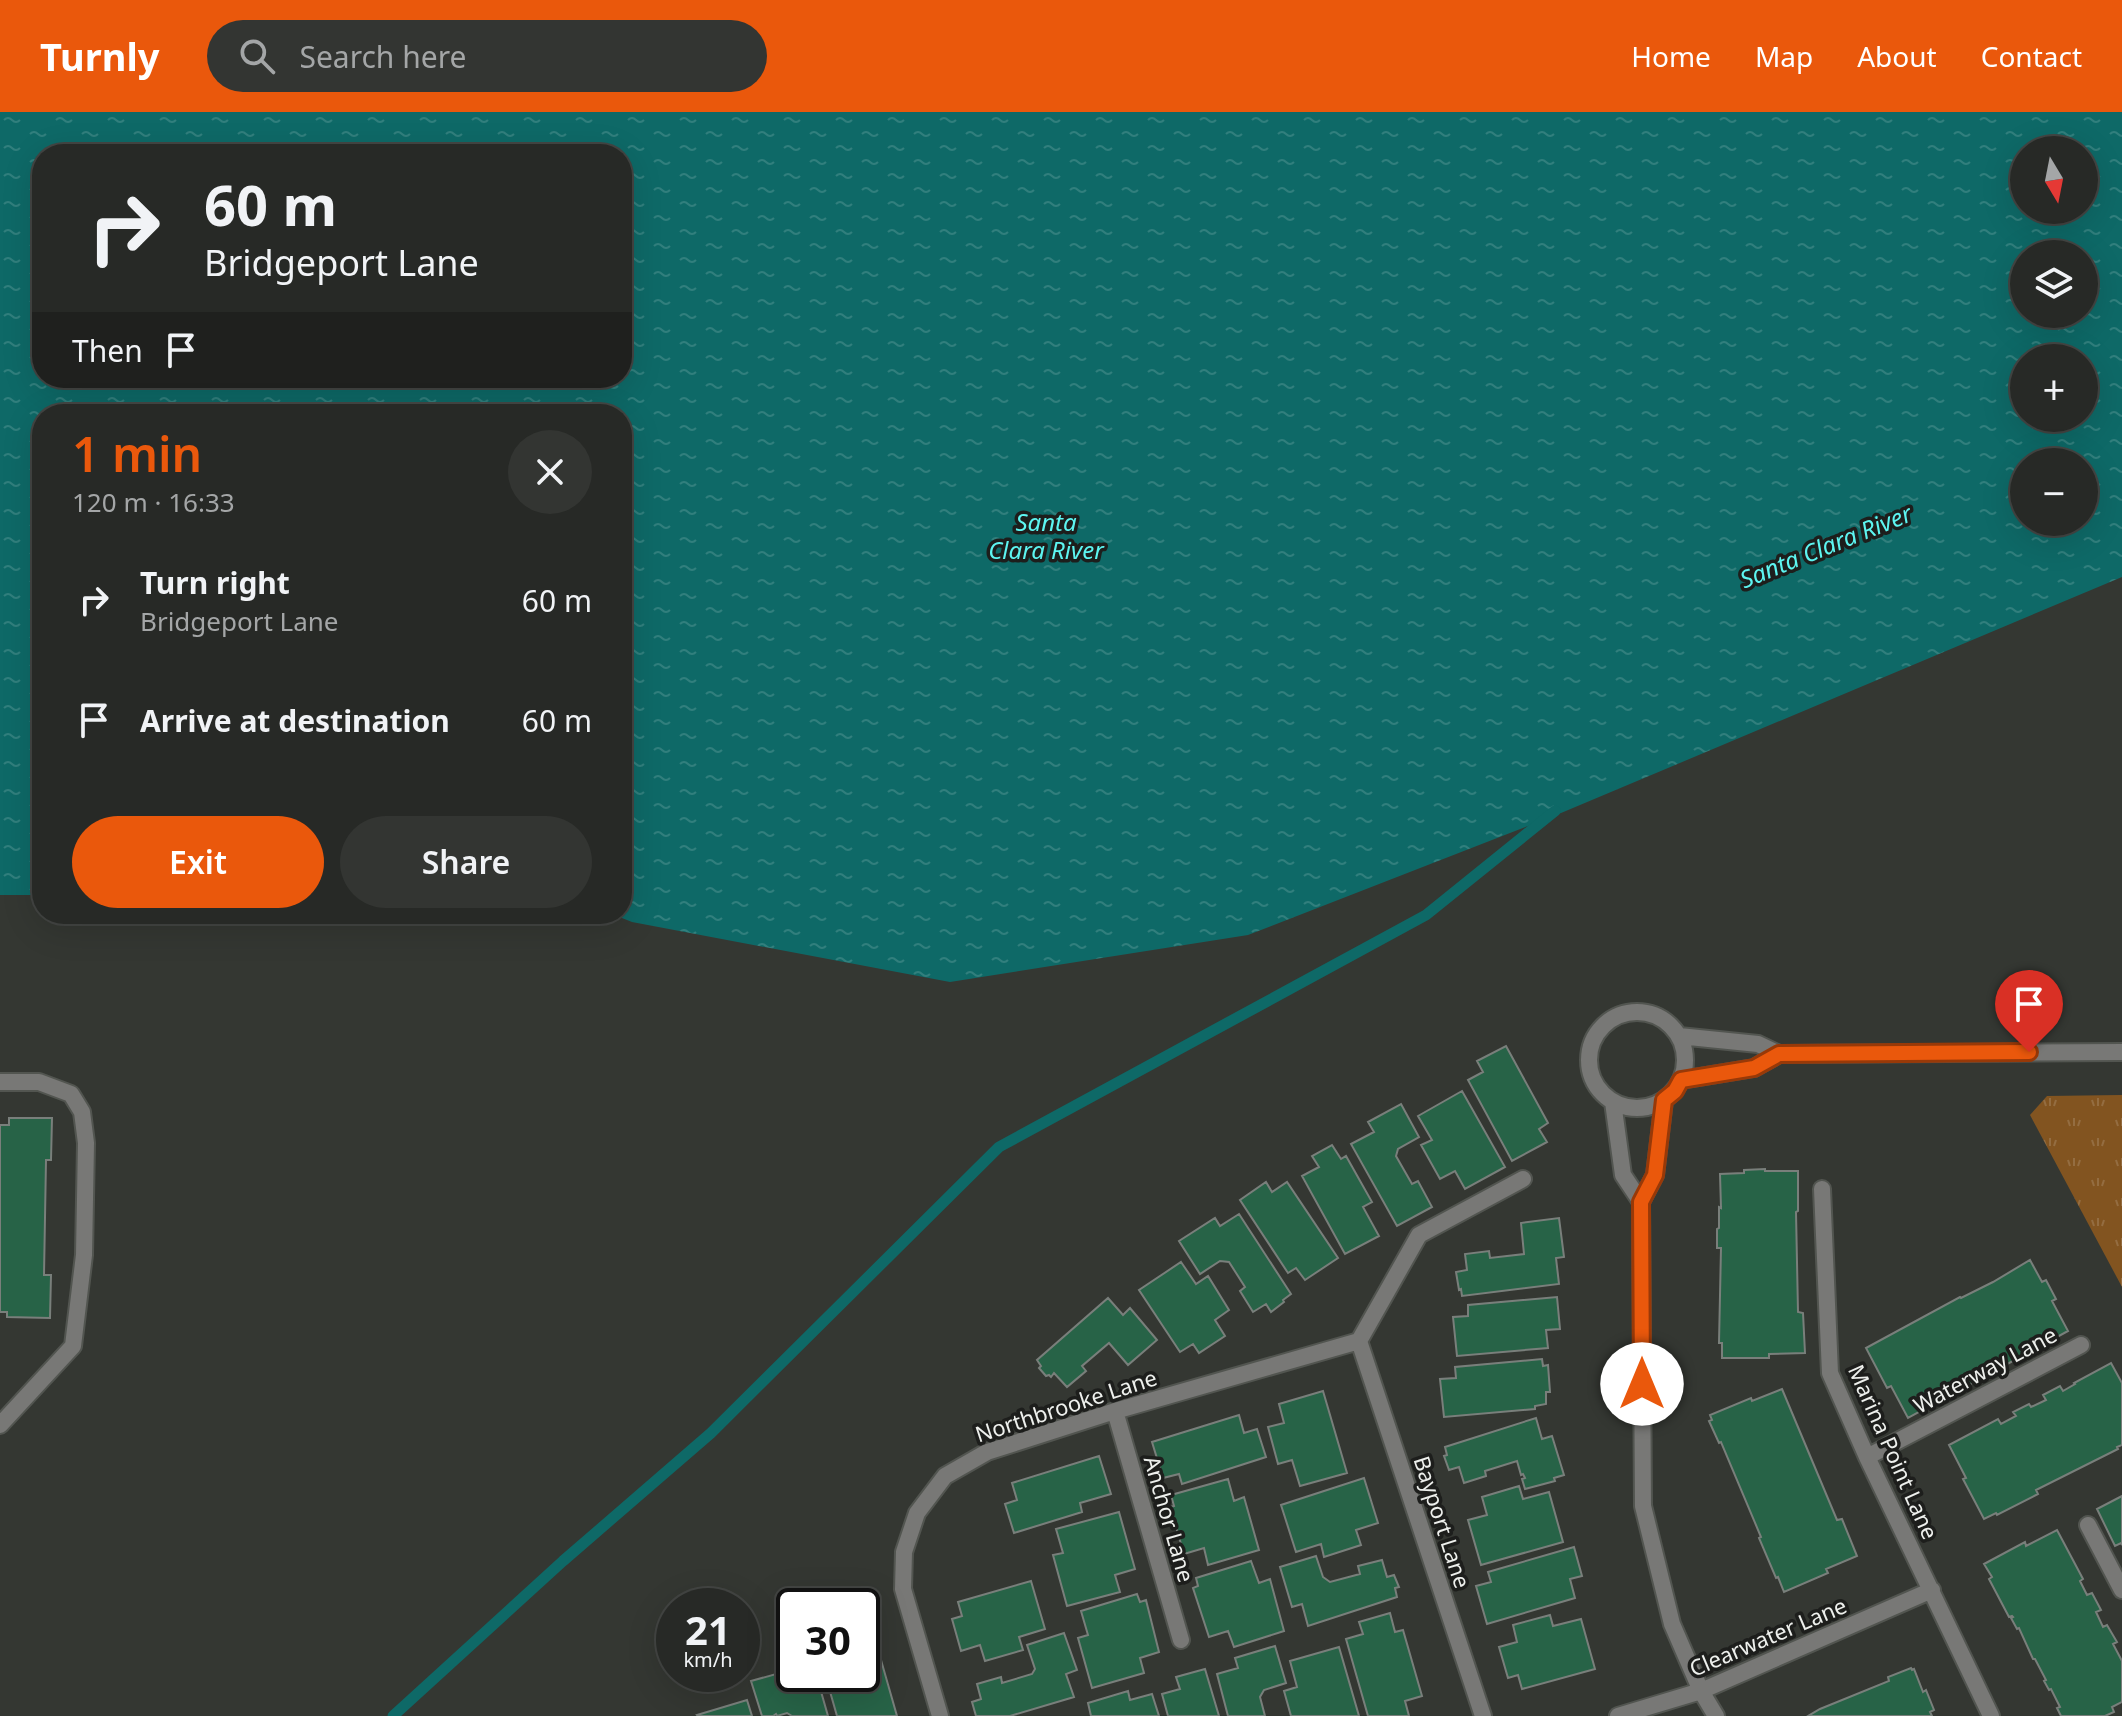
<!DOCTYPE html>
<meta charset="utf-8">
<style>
body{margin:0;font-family:"Noto Sans",sans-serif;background:#333532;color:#f1f3f6;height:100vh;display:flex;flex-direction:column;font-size:30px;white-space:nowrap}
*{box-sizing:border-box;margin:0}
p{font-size:26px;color:#a4a6a7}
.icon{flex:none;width:44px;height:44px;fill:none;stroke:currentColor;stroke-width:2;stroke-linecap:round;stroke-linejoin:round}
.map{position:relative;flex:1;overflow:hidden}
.drawer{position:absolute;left:32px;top:292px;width:600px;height:520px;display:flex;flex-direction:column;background:#272926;border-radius:32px;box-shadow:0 8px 32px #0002,0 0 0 2px #434543}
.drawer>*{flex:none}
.guide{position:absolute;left:32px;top:32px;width:600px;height:244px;border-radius:32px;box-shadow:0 8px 32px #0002,0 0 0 2px #434543;background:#272926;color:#f1f3f6;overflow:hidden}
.needle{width:52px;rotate:170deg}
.fabs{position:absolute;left:2010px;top:24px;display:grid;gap:16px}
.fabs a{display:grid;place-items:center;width:88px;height:88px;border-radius:50%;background:#272926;box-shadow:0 8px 32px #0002,0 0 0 2px #434543;font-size:40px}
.speed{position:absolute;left:656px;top:1476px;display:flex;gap:16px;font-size:40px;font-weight:700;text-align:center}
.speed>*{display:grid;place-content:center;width:104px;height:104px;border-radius:50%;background:#272926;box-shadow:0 8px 32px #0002,0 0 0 2px #434543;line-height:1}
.speed small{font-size:20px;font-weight:400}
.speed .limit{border:4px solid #111;border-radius:12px;background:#fff;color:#111}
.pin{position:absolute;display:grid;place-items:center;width:68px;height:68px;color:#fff;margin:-82px -34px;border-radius:50% 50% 50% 0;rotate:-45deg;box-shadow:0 0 8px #0007}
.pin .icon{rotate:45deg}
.me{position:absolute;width:88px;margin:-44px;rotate:0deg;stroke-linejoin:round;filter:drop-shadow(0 0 6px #0008)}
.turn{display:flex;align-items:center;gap:28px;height:168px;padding:0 40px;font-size:36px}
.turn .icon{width:104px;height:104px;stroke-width:2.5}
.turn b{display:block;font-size:56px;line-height:68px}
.then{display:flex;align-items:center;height:76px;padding:0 40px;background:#0003;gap:16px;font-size:30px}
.round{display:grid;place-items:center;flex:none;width:84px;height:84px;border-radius:42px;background:#333532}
.head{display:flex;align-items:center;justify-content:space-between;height:136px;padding:0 40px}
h1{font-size:48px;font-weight:600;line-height:60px;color:#ea580c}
.button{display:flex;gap:16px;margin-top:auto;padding:16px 40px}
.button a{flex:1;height:92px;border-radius:48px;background:#ea580c;color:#fff;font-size:32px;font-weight:600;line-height:92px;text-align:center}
.button a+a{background:#333532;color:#f1f3f6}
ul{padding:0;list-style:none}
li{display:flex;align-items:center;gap:24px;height:120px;padding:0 40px}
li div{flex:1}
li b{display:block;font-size:30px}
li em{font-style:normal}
header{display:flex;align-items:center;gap:48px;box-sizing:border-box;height:112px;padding:0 40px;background:#ea580c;color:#fff}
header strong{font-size:38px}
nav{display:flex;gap:44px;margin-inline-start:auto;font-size:28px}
.search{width:560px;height:72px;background:#333532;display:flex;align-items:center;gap:20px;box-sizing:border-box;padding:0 28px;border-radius:44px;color:#a4a6a7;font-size:30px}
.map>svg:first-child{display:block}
</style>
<header>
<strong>Turnly</strong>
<div class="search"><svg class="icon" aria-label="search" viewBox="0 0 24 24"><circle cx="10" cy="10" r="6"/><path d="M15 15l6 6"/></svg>Search here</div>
<nav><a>Home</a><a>Map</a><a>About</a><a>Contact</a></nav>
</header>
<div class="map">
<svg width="2122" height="1604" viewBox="0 0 2122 1604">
<defs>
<pattern id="park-tufts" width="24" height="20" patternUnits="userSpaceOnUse" patternTransform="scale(2)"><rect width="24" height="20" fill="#825420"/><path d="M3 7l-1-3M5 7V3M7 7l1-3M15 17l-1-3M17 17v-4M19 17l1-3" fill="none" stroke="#946d41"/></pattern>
<pattern id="water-ripples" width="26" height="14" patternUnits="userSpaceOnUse" patternTransform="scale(2)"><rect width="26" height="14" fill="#0e6967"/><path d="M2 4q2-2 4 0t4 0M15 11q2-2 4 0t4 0" fill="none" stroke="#317f7d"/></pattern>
</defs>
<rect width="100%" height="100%" fill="#343732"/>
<path fill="url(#park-tufts)" d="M2122 983V1175L2030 1003 2047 984Z"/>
<path fill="url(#water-ripples)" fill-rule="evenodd" d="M0 0H2122V465L1561 701 1248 823 950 870 632 810 612 802H622V302H42V783H0ZM2024 38H2084V98H2024ZM42 42H622V266H42ZM2024 142H2084V202H2024ZM2024 246H2084V306H2024ZM2024 350H2084V410H2024Z"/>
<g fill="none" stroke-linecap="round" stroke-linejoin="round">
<path stroke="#0e6967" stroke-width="11" d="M393 1604 563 1449 711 1321 999 1035 1426 803 1555 699"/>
</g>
<path fill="#276347" stroke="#797f7b" stroke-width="2" d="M1506 934 1548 1011 1539 1017 1547 1030 1512 1049 1468 968 1483 960 1477 949Z
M1462 979 1505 1055 1465 1077 1455 1059 1440 1067 1421 1033 1432 1028 1418 1004Z
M1401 992 1419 1025 1398 1037 1396 1044 1412 1072 1418 1069 1432 1095 1397 1114 1351 1032 1374 1020 1368 1010Z
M9 1006H52L51 1048H46L44 1163H51L50 1206 7 1205V1200H0V1013H9Z
M1332 1033 1341 1047 1346 1044 1372 1090 1363 1095 1379 1124 1345 1142 1302 1064 1319 1055 1312 1044Z
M1765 1057V1059H1798V1099L1796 1100 1798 1200 1803 1201 1805 1241 1769 1242V1246H1722V1231H1719L1721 1136H1717V1117L1719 1116V1095L1721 1096 1720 1062 1744 1061V1058Z
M1266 1070 1272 1080 1287 1070 1338 1146 1305 1168 1296 1156 1288 1161 1240 1088Z
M1239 1102 1291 1182 1283 1188 1284 1190 1271 1200 1266 1192 1253 1200 1240 1179 1245 1175 1229 1150 1220 1149 1200 1162 1179 1129 1215 1106 1220 1114Z
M1559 1106 1564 1145 1556 1146 1559 1172 1462 1184 1461 1177 1459 1178 1456 1160 1467 1158 1465 1142 1489 1139 1490 1146 1524 1142 1521 1111Z
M2030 1148 2042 1170 2046 1168 2056 1187 2052 1189 2068 1219 1908 1306 1891 1274 1887 1276 1866 1236 1960 1185 1961 1186 1993 1170Z
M1181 1150 1196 1172 1208 1164 1229 1198 1215 1208 1225 1224 1199 1241 1193 1232 1180 1240 1139 1178Z
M1557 1185 1560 1217 1546 1218 1548 1236 1457 1244 1453 1205 1468 1204V1193Z
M1108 1186 1123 1203 1130 1196 1157 1228 1128 1253 1109 1231 1082 1254 1086 1259 1067 1275 1054 1261 1051 1265 1049 1263 1046 1264 1039 1256 1041 1254 1037 1248Z
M1542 1247 1543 1254 1548 1253 1550 1280H1546V1292L1535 1294V1297L1444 1305 1440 1267 1456 1266 1455 1255Z
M2111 1251 2122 1271V1333L2117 1335 2118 1337 2036 1378 2038 1382 1997 1403 1996 1401 1984 1407 1963 1367 1966 1366 1949 1333 1998 1307 2001 1312 2016 1304 2013 1300 2029 1292 2031 1295 2046 1288 2043 1283 2060 1274 2063 1279 2075 1272 2074 1271Z
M1782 1277 1837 1408 1842 1407 1857 1444 1826 1457 1828 1461 1784 1480 1778 1465 1776 1466 1759 1426 1761 1425 1721 1330 1719 1331 1709 1309 1712 1308 1710 1303 1751 1286 1752 1289Z
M1323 1279 1347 1361 1300 1374 1292 1348 1278 1352 1268 1315 1284 1311 1279 1292Z
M1239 1303 1244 1321 1257 1317 1266 1345 1182 1372 1179 1362 1163 1366 1152 1330Z
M1536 1306 1542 1327 1552 1324 1564 1363 1554 1366 1555 1369 1525 1377 1522 1367 1525 1366 1523 1362 1521 1363 1517 1349 1485 1359 1486 1364 1464 1371 1459 1355 1449 1358 1444 1344 1447 1343 1445 1335Z
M1099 1344 1111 1382 1080 1391 1082 1400 1014 1421 1005 1392 1017 1388 1012 1371Z
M1364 1366 1378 1411 1356 1418 1361 1433 1324 1445 1321 1432 1296 1440 1281 1393Z
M1228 1367 1234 1389 1244 1385 1259 1438 1208 1453 1204 1436 1184 1442 1170 1395 1174 1394 1171 1383Z
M1519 1374 1523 1387 1549 1380 1563 1430 1481 1453 1468 1408 1487 1403 1482 1385Z
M2122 1384V1433L2121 1431 2115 1434 2097 1397Z
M1119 1400 1135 1457 1115 1463 1120 1480 1067 1494 1053 1443 1063 1441 1056 1417Z
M2057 1418 2083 1467 2080 1469 2087 1483 2092 1481 2101 1498 2096 1500 2103 1515 2107 1513 2117 1530 2113 1532 2122 1549V1590L2112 1595 2114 1600 2105 1604H2061L2057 1596 2060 1595 2051 1577 2049 1578 2044 1569 2046 1568 2035 1547H2033L2019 1516 2017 1517 2011 1506 2013 1505 2012 1504 2009 1505 1989 1467 1992 1465 1984 1452 2025 1430 2026 1434Z
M1574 1435 1582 1464 1570 1467 1575 1486 1487 1512 1476 1474 1491 1470 1488 1460Z
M1316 1444 1323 1465 1330 1470 1360 1462 1358 1454 1382 1448 1387 1465 1394 1463 1399 1475 1395 1476 1397 1485 1308 1514 1302 1492 1292 1495 1280 1455Z
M1251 1449 1259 1471 1270 1467 1284 1519 1234 1535 1228 1519 1209 1525 1193 1476 1198 1474 1196 1466Z
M1031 1469 1045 1517 1019 1525 1023 1538 985 1549 980 1533 961 1539 952 1507 962 1504 958 1490Z
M1137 1482 1140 1490 1146 1488 1159 1540 1140 1546 1144 1561 1092 1576 1078 1526 1088 1523 1081 1499Z
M1390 1501 1395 1520 1403 1518 1422 1584 1405 1589 1409 1604H1368L1346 1527 1363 1522 1359 1510Z
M1550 1503 1553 1514 1581 1507 1595 1557 1522 1577 1518 1563 1508 1566 1499 1535 1517 1530 1513 1513Z
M1064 1521 1077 1558 1066 1562 1074 1585 1010 1604H976L972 1590 981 1587 977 1572 1001 1565 1002 1571 1032 1562 1035 1557 1027 1533Z
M867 1532 873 1551 881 1548 897 1604H837L825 1562H862V1534Z
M1275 1534 1286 1571 1264 1578 1260 1585 1265 1604H1228L1217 1562 1238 1556 1235 1546Z
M1339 1535 1359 1604H1291L1284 1579 1297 1575 1290 1549Z
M1911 1556 1912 1558 1914 1557 1923 1580 1926 1578 1934 1598 1930 1600 1932 1604H1808L1820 1597 1889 1569 1888 1565Z
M794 1557V1562H816L828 1604H792L787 1601 777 1604 776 1602 773 1604H762L751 1569Z
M1205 1557 1219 1604H1168L1162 1582 1180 1577 1176 1565Z
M1128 1579 1130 1588 1152 1582 1159 1604H1091L1088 1591Z
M747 1588 752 1604H698L697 1603Z"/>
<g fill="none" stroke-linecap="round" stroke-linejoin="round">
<g stroke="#525550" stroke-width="20">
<path id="lane" d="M0 970H39L71 982 82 1000 86 1031 84 1143 73 1234 0 1313"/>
</g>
<g stroke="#525550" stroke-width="20">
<path id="street" d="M1589 948a48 48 0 1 1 96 0a48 48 0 1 1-96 0Z
M1679 924 1758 932 1779 942 2122 940
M1681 968 1754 956 1779 942
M1664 988 1655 1063 1641 1090 1643 1394 1672 1512 1701 1579 1716 1604
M1613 990 1623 1063 1641 1090
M1822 1077 1830 1261 1867 1345 1991 1604
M1359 1229 1483 1604
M1359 1229 1419 1123 1523 1067
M1115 1299 1181 1528
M1867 1345 2081 1233
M2088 1413 2122 1478
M940 1604 903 1477 904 1440 917 1401 945 1364 987 1340 1115 1299 1359 1229
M1618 1604 1701 1579 1932 1478"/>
</g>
<use href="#lane" stroke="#787876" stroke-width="16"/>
<use href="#street" stroke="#787876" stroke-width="16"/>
</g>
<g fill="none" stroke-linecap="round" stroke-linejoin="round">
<g stroke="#983908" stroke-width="20">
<path id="route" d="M1642 1272 1641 1090 1655 1063 1664 988 1675 979 1681 968 1754 956 1779 942 2029 940"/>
</g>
<use href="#route" stroke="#ea580c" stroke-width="14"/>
</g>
<g text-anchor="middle" stroke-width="7" stroke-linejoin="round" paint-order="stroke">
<g font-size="22" fill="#eef0ed" stroke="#1d1e1c">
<text transform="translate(1985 1258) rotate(-28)" y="8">Waterway Lane</text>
<text transform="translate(1066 1294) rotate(-18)" y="8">Northbrooke Lane</text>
<text transform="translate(1893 1340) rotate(66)" y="8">Marina Point Lane</text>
<text transform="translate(1169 1407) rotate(74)" y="8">Anchor Lane</text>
<text transform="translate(1442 1410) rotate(72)" y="8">Bayport Lane</text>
<text transform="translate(1768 1525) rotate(-23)" y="8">Clearwater Lane</text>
</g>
<g font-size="24" font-style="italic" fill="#5df5f1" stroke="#1d1e1c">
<text x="1046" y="419">Santa<tspan x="1046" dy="28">Clara River</tspan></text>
<text transform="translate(1826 435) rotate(-22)" y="8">Santa Clara River</text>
</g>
</g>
</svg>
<div class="fabs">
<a><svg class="needle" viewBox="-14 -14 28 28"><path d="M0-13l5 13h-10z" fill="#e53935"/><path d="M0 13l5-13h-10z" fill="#a4a6a7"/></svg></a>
<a><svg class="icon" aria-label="layers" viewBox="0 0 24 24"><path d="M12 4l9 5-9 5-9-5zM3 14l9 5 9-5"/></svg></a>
<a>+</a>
<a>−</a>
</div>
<div class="speed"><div>21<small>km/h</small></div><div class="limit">30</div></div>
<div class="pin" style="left:2029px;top:940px;background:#d93025"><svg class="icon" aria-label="arrive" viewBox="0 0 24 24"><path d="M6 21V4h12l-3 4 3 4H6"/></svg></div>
<svg class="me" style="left:1642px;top:1272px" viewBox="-20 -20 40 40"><circle r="19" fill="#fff"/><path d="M0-13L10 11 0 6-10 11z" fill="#ea580c"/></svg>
<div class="guide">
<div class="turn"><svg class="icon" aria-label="right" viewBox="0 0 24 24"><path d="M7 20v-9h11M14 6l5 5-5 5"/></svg><div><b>60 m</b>Bridgeport Lane</div></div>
<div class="then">Then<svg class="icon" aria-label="arrive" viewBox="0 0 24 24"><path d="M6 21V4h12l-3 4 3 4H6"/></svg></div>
</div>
<section class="drawer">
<div class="head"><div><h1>1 min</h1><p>120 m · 16:33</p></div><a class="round"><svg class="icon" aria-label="close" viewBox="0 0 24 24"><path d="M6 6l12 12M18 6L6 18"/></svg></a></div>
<ul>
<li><svg class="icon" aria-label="right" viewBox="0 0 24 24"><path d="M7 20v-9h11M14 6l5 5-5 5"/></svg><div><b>Turn right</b><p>Bridgeport Lane</p></div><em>60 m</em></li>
<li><svg class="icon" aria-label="arrive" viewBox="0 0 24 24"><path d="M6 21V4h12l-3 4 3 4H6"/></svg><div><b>Arrive at destination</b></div><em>60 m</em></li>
</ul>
<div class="button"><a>Exit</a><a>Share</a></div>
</section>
</div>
